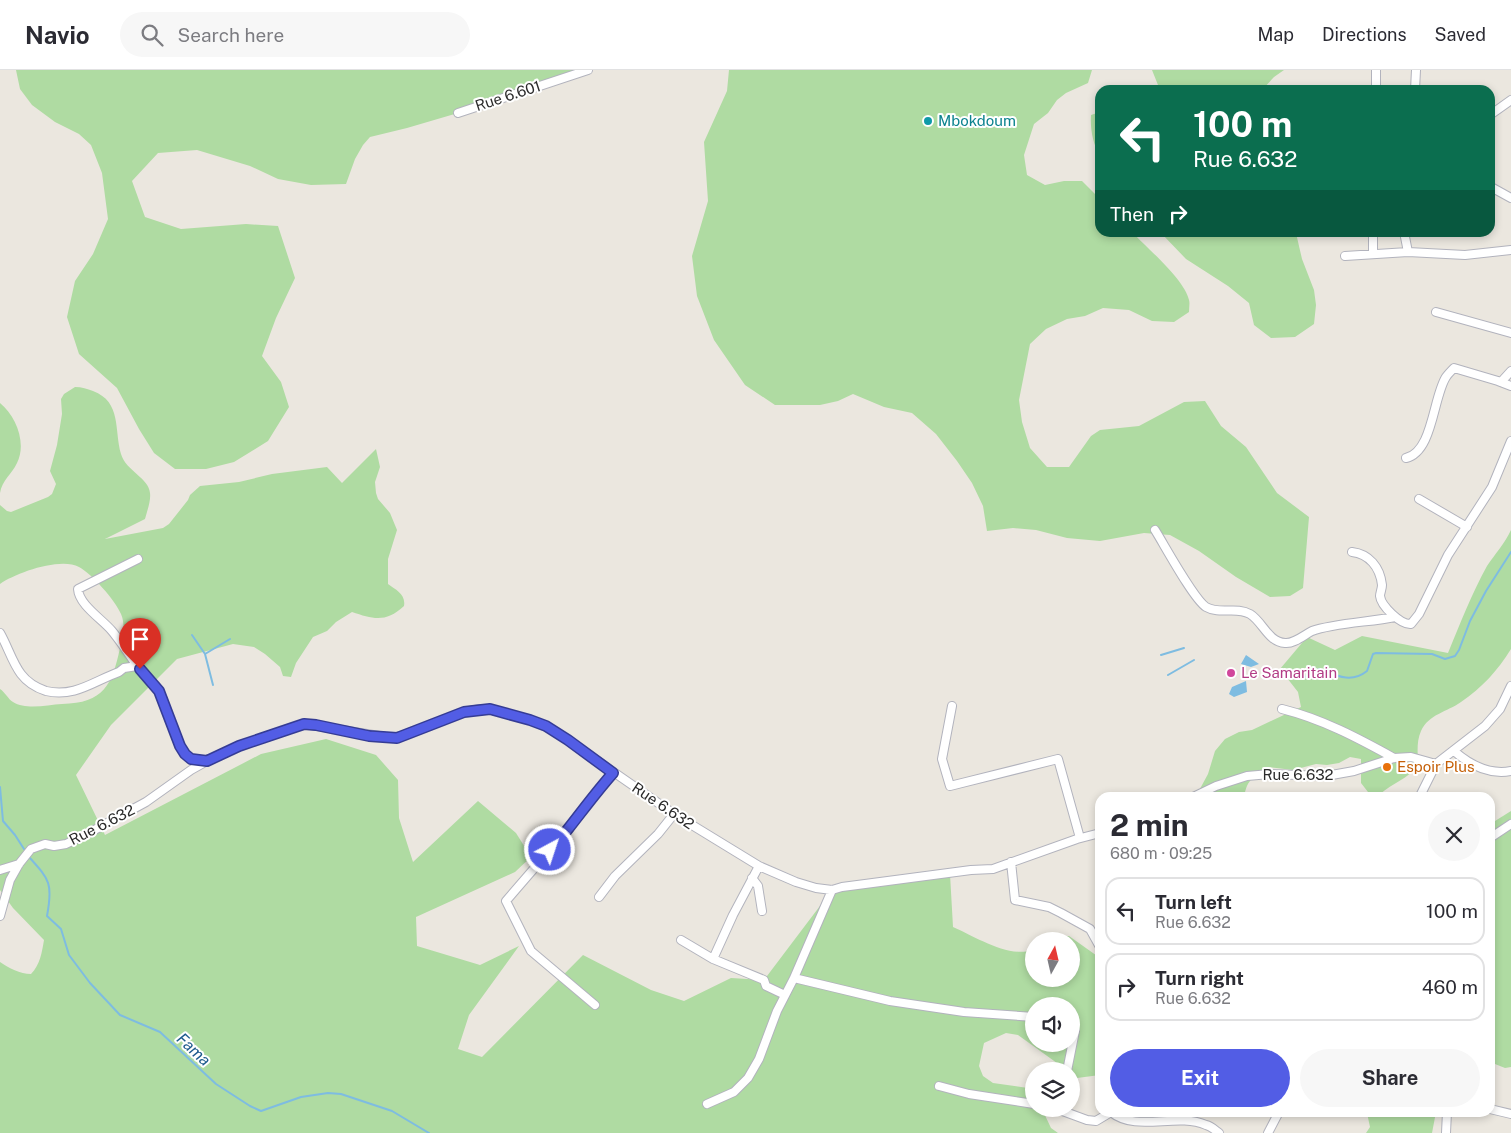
<!DOCTYPE html>
<meta charset="utf-8">
<style>
body{margin:0;font-family:"Public Sans",sans-serif;background:#f7f7f7;color:#2b2b33;height:100vh;display:flex;flex-direction:column;font-size:19px;white-space:nowrap}
*{box-sizing:border-box;margin:0}
p{font-size:16px;color:#7c7c81}
.icon{flex:none;width:28px;height:28px;fill:none;stroke:currentColor;stroke-width:2;stroke-linecap:round;stroke-linejoin:round}
.map{position:relative;flex:1;overflow:hidden}
.panel{position:absolute;left:1095px;top:722px;width:400px;height:325px;display:flex;flex-direction:column;background:#fff;border-radius:15px;box-shadow:0 2px 8px #0003}
.panel>*{flex:none}
.hud{position:absolute;left:1095px;top:15px;width:400px;height:152px;border-radius:15px;box-shadow:0 2px 8px #0003;background:#0b6e4f;color:#fff;overflow:hidden}
.needle{width:32px;rotate:8deg}
.controls{position:absolute;left:1025px;top:862px;display:grid;gap:10px}
.controls a{display:grid;place-items:center;width:55px;height:55px;border-radius:50%;background:#fff;box-shadow:0 2px 8px #0003;font-size:25px}
.pin{position:absolute;display:grid;place-items:center;width:42px;height:42px;color:#fff;margin:-51px -21px;border-radius:50% 50% 50% 0;rotate:-45deg;box-shadow:0 0 5px #0007}
.pin .icon{rotate:45deg}
.me{position:absolute;width:55px;margin:-28px;rotate:40deg;stroke-linejoin:round;filter:drop-shadow(0 0 4px #0008)}
.turn{display:flex;align-items:center;gap:18px;height:105px;padding:0 15px;font-size:22px}
.turn .icon{width:65px;height:65px;stroke-width:2.5}
.turn b{display:block;font-size:35px;line-height:42px}
.then{display:flex;align-items:center;height:48px;padding:0 15px;background:#0003;gap:10px;font-size:19px}
.round{display:grid;place-items:center;flex:none;width:52px;height:52px;border-radius:26px;background:#f7f7f7}
.overview{display:flex;align-items:center;justify-content:space-between;height:85px;padding:0 15px}
h1{font-size:30px;font-weight:700;line-height:38px}
.action{display:flex;gap:10px;margin-top:auto;padding:10px 15px}
.action a{flex:1;height:58px;border-radius:30px;background:#525de5;color:#fff;font-size:20px;font-weight:700;line-height:58px;text-align:center}
.action a+a{background:#f7f7f7;color:#2b2b33}
ul{padding:0;list-style:none}
li{display:flex;align-items:center;gap:15px;height:68px;margin:0 10px 8px;padding:0 5px;border:2px solid #e1e1e2;border-radius:15px}
li div{flex:1}
li b{display:block;font-size:19px}
li em{font-style:normal}
header{display:flex;align-items:center;gap:30px;box-sizing:border-box;height:70px;padding:0 25px;background:#fff;border-bottom:1px solid #e1e1e2}
header strong{font-size:24px}
nav{display:flex;gap:28px;margin-inline-start:auto;font-size:18px}
.search{width:350px;height:45px;background:#f7f7f7;display:flex;align-items:center;gap:12px;box-sizing:border-box;padding:0 18px;border-radius:28px;color:#7c7c81;font-size:19px}
.map>svg:first-child{display:block}
</style>
<header>
<strong>Navio</strong>
<div class="search"><svg class="icon" aria-label="search" viewBox="0 0 24 24"><circle cx="10" cy="10" r="6"/><path d="M15 15l6 6"/></svg>Search here</div>
<nav><a>Map</a><a>Directions</a><a>Saved</a></nav>
</header>
<div class="map">
<svg width="1511" height="1063" viewBox="0 0 1511 1063">
<rect width="100%" height="100%" fill="#ebe7df"/>
<path fill="#afdba2" fill-rule="evenodd" d="M16 0H587L458 43 407 58 370 67 363 75 355 89 346 114 311 115 278 109 250 96 197 80 158 83 132 111 145 147 181 159 246 154 278 156 295 208 276 248 262 286 281 312 289 337 268 371 234 392 206 399H175L154 383 139 359 117 318 79 284 67 247 75 211 93 184 108 149 102 103 91 75 79 64 55 52 32 35 20 19Z
M729 0H1092L1088 13 1066 23 1057 30 1048 43 1034 54 1024 85 1027 105 1045 115 1064 111H1082L1100 129V162L1133 163C1147 178 1185 210 1189 230 1190 233 1189 238 1189 242L1174 252 1152 251 1129 240 1103 238 1085 246 1067 249 1046 259 1030 274 1019 330 1022 352 1030 378 1047 397H1069L1091 366 1100 360 1139 356 1184 332 1205 331 1221 356 1246 377 1277 423 1309 447 1303 518 1290 526 1270 527 1236 507 1199 481 1170 465 1144 463 1100 471 1067 468 1036 460 1013 458 987 461 983 436 972 413 957 391 936 364 912 343 884 337 853 324 838 331 820 335H775L745 315 714 270 697 226 692 186 708 131 704 72 727 21Z
M1152 0H1284L1274 7 1262 20H1160Z
M1100 42V87C1093 73 1090 60 1091 45Z
M1161 163H1296L1302 189 1314 220 1316 235 1314 254 1295 267 1271 268 1254 255 1249 233 1228 216 1186 189Z
M75 317C82 317 87 319 93 321 122 332 114 360 121 384 126 401 149 408 150 423 151 431 147 441 145 449L105 469 163 458 169 454 188 430 190 425 200 416 239 412 272 404 327 397 342 413 376 379 380 397 375 412 376 423 378 429 390 443 397 460 388 489V514C396 520 406 524 404 536 386 553 373 549 352 542L336 552 327 561 313 567 296 593 291 607 283 606 280 597 265 584 254 577 233 574 177 589 111 655 76 705 105 765 261 684 326 669 376 685 398 710 399 748 413 792 478 731 516 763 531 787 515 802 416 847 417 876 480 895 519 876 469 945 458 979 482 987 583 885 651 920 684 931 731 908 764 910 832 820 950 804 953 857C974 866 1011 890 1034 879V909H1071V871H1049L1058 867 1069 866 1100 888V1005L1077 1008 1071 1004V1001H1068L1018 965 1006 963 984 973 979 996 983 1006 993 1013 1028 1018 1034 1024V1039H1042L1051 1058 1058 1063H0V892C9 898 20 904 31 904 40 895 42 882 44 870L13 838 0 820V619C5 622 8 629 13 632 26 640 47 635 62 634 104 633 112 615 120 578 122 567 126 555 121 544 115 530 92 504 79 497 60 487 16 503 0 514V435L7 441 11 442 48 427 52 424 56 414 50 401 57 375 62 344 61 329 64 324ZM1034 936H1071V974H1034Z
M0 333C16 346 27 373 17 393 12 404 2 410 0 423Z
M1511 460V579C1498 600 1482 618 1461 632 1447 642 1429 644 1421 661 1416 672 1418 685 1418 696 1407 709 1393 713 1380 724L1368 722 1361 713V689L1350 687 1339 693 1327 695 1316 694 1293 700 1268 697C1253 709 1248 707 1244 727L1195 728 1208 704 1215 681 1225 669 1239 662 1252 660 1301 637 1298 622 1280 599 1307 567 1335 580 1362 566 1448 583C1460 554 1472 523 1487 496 1495 484 1505 473 1511 460Z
M1511 741V997L1505 998 1490 992V749L1495 751Z
M1436 1042 1432 1063H1366L1370 1057 1367 1043Z"/>
<path fill="#7ebce1" d="M1246 585 1259 594 1251 597 1241 594Z
M1246 611 1247 622 1234 627 1229 624 1232 617Z"/>
<g fill="none" stroke-linecap="round" stroke-linejoin="round">
<path stroke="#7ebce1" stroke-width="2" d="M192 565 205 584 213 615
M205 584 230 569
M1161 585 1184 578
M1168 605 1194 590
M1264 607 1275 602 1280 603 1287 601 1294 604 1307 607 1319 599C1335 605 1351 614 1367 601L1373 584 1376 583 1432 584 1445 589 1455 586 1459 580 1470 551 1486 521 1511 482
M0 717 3 751 15 765 24 779
M29 787C50 810 53 814 47 846L61 859 69 885 90 913 120 945 160 962 216 1014 250 1036 261 1041 301 1027 328 1023 341 1024 392 1041 429 1063"/>
<g stroke="#b2b3bd" stroke-width="10">
<path id="street" d="M1376 20V0
M1415 20 1416 0
M458 43 588 0
M1490 45 1511 30
M1491 117 1511 128
M1404 162 1408 182
M1373 184V162
M1345 186 1408 182 1465 185 1511 180
M1436 242 1511 263
M1501 312 1511 301
M1406 388C1433 382 1433 327 1446 307 1448 304 1451 301 1454 298L1498 311 1511 316
M1419 429 1467 457
M1155 460C1165 476 1193 528 1206 537 1220 545 1236 536 1250 544 1263 552 1268 572 1285 573 1294 574 1304 565 1312 561 1334 553 1371 552 1395 547
M1352 482C1369 484 1380 497 1382 515 1382 519 1380 523 1380 526 1381 536 1401 555 1411 554L1419 544 1448 485 1492 417 1511 371
M0 563C8 577 12 592 21 604 27 612 37 618 46 621 74 628 94 611 119 602L124 598 137 596 159 621 180 676 185 684 191 689 207 691 239 676 304 654 392 668 404 665 464 642 480 639H490L530 650 553 660 674 744 759 796 796 812 816 818 832 820 842 817 865 814 971 800 993 799 1077 769 1100 763
M137 596C129 584 121 572 112 561 102 549 79 535 78 519L138 489
M952 636 942 689 950 716 1058 689 1080 768
M1282 639C1322 649 1358 668 1394 688
M1454 681C1470 695 1490 705 1511 701
M1436 694 1485 656 1500 639 1511 616
M1191 728 1216 716 1247 706 1270 704 1326 706 1354 701 1394 688 1411 687 1436 694
M1419 728 1436 694
M1493 766 1511 754
M550 780 506 831 531 881 595 935
M557 788 551 783V777L567 761 593 726 613 703
M1011 792 1015 830 1049 837 1061 843 1090 859 1100 877
M0 800 19 794
M752 808 758 816 762 841
M599 827 615 806 658 764 674 744
M0 846 10 810 19 794 31 779 45 774 54 776 66 774 87 764 146 732 191 700 207 691
M681 870 713 889 764 910 766 916 785 925
M713 889 733 845 759 796
M794 908 890 931 964 942 1034 947
M1067 1001 1075 961 1071 952
M939 1016 969 1024 1034 1034
M707 1034 734 1022 748 1008 759 989 777 941 794 908 832 820
M1057 1039 1087 1050 1096 1051 1111 1042
M1490 1039 1511 1044
M1111 1042C1137 1063 1176 1042 1206 1055 1211 1056 1215 1060 1219 1063
M1268 1063 1279 1042
M1446 1063 1447 1042"/>
</g>
<use href="#street" stroke="#fff" stroke-width="8"/>
</g>
<g fill="none" stroke-linecap="round" stroke-linejoin="round">
<g stroke="#353c95" stroke-width="12">
<path id="route" d="M140 599 159 621 180 676 185 684 191 689 207 691 239 676 304 654 316 655 369 666 397 668 464 642 490 639 530 650 546 656 568 670 613 703C597 721 583 740 568 759 563 766 553 771 550 780"/>
</g>
<use href="#route" stroke="#525de5" stroke-width="9"/>
</g>
<circle fill="#0f9aa8" stroke="#fff" stroke-width="2" cx="928" cy="51" r="5"/>
<circle fill="#d1479c" stroke="#fff" stroke-width="2" cx="1231" cy="603" r="5"/>
<circle fill="#e8710a" stroke="#fff" stroke-width="2" cx="1387" cy="697" r="5"/>
<g text-anchor="middle" stroke-width="4" stroke-linejoin="round" paint-order="stroke">
<g font-size="15" fill="#2b2b2b" stroke="#fff">
<text transform="translate(508 26) rotate(-18)" y="5">Rue 6.601</text>
<text x="1298" y="710">Rue 6.632</text>
<text transform="translate(663 736) rotate(34)" y="5">Rue 6.632</text>
<text transform="translate(102 755) rotate(-27)" y="5">Rue 6.632</text>
</g>
<g font-size="15" fill="#0d838f" stroke="#fff" text-anchor="start">
<text x="938" y="56">Mbokdoum</text>
</g>
<g font-size="15" fill="#b23c85" stroke="#fff" text-anchor="start">
<text x="1241" y="608">Le Samaritain</text>
</g>
<g font-size="15" fill="#c56008" stroke="#fff" text-anchor="start">
<text x="1397" y="702">Espoir Plus</text>
</g>
<g font-size="16" font-style="italic" fill="#1d5a8d" stroke="#fff">
<text transform="translate(194 979) rotate(43)" y="6">Fama</text>
</g>
</g>
</svg>
<div class="controls">
<a><svg class="needle" viewBox="-14 -14 28 28"><path d="M0-13l5 13h-10z" fill="#e53935"/><path d="M0 13l5-13h-10z" fill="#7c7c81"/></svg></a>
<a><svg class="icon" aria-label="sound" viewBox="0 0 24 24"><path d="M4 9h4l5-4v14l-5-4H4zM17 9q2 3 0 6"/></svg></a>
<a><svg class="icon" aria-label="layers" viewBox="0 0 24 24"><path d="M12 4l9 5-9 5-9-5zM3 14l9 5 9-5"/></svg></a>
</div>
<div class="pin" style="left:140px;top:599px;background:#d93025"><svg class="icon" aria-label="arrive" viewBox="0 0 24 24"><path d="M6 21V4h12l-3 4 3 4H6"/></svg></div>
<svg class="me" style="left:550px;top:780px" viewBox="-20 -20 40 40"><circle r="17" fill="#525de5" stroke="#fff" stroke-width="3"/><path d="M0-11L8 9 0 5-8 9z" fill="#fff"/></svg>
<div class="hud">
<div class="turn"><svg class="icon" aria-label="left" viewBox="0 0 24 24"><path d="M17 20v-9H6M10 6l-5 5 5 5"/></svg><div><b>100 m</b>Rue 6.632</div></div>
<div class="then">Then<svg class="icon" aria-label="right" viewBox="0 0 24 24"><path d="M7 20v-9h11M14 6l5 5-5 5"/></svg></div>
</div>
<section class="panel">
<div class="overview"><div><h1>2 min</h1><p>680 m · 09:25</p></div><a class="round"><svg class="icon" aria-label="close" viewBox="0 0 24 24"><path d="M6 6l12 12M18 6L6 18"/></svg></a></div>
<ul>
<li><svg class="icon" aria-label="left" viewBox="0 0 24 24"><path d="M17 20v-9H6M10 6l-5 5 5 5"/></svg><div><b>Turn left</b><p>Rue 6.632</p></div><em>100 m</em></li>
<li><svg class="icon" aria-label="right" viewBox="0 0 24 24"><path d="M7 20v-9h11M14 6l5 5-5 5"/></svg><div><b>Turn right</b><p>Rue 6.632</p></div><em>460 m</em></li>
</ul>
<div class="action"><a>Exit</a><a>Share</a></div>
</section>
</div>
